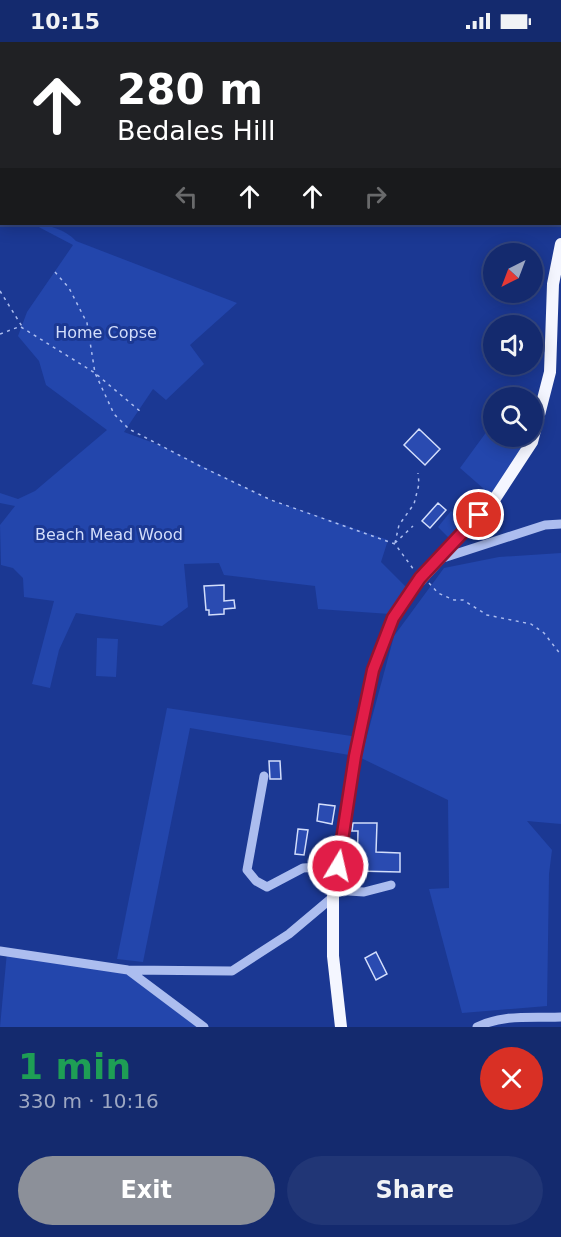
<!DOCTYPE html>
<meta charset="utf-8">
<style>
body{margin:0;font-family:"DejaVu Sans",sans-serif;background:#213676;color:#f1f3f6;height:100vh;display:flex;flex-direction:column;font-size:22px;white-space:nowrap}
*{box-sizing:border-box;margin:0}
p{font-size:20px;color:#9da7c2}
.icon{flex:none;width:33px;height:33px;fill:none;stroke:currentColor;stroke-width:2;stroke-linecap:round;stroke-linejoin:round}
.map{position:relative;height:985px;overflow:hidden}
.drawer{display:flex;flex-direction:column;background:#142a6e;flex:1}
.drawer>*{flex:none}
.guide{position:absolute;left:0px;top:0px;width:561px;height:183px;box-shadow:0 3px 15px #0003,0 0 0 2px #334681;background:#202124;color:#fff;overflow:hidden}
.needle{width:39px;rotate:222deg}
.controls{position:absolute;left:483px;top:201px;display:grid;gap:12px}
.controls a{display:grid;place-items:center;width:60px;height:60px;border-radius:50%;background:#142a6e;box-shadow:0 3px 15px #0003,0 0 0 2px #334681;font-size:30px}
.pin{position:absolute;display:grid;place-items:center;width:51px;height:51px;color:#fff;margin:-26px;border:3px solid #fff;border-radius:50%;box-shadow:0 2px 6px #0007}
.me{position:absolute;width:66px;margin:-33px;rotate:9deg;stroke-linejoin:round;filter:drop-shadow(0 0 4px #0008)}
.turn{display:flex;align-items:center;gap:21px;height:126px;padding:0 18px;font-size:27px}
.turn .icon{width:78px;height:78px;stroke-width:2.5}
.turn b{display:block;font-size:42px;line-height:51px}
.lanes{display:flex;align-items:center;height:57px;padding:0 18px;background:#0003;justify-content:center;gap:30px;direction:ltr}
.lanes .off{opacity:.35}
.round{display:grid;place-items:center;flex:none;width:63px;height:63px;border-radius:32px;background:#213676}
.overview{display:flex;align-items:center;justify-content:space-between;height:102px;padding:0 18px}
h1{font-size:36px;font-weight:700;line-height:45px;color:#1e9e55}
.primary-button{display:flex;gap:12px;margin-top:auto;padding:12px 18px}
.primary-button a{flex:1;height:69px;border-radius:36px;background:#8c9099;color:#fff;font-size:24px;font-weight:700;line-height:69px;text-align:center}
.primary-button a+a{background:#213676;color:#f1f3f6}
.status{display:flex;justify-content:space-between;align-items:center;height:42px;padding:0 30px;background:#142a6e;direction:ltr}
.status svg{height:16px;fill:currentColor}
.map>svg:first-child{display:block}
</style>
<div class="status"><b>10:15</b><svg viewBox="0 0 49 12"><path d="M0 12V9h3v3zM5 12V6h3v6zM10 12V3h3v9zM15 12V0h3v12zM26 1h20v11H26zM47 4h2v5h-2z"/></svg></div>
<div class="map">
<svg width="561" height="985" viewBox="0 0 561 985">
<rect width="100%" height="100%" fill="#1b3893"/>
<path fill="#2346ac" d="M33 182C48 182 66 188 76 199L237 261 190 303 204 322 166 358 153 347 124 390 159 403 271 458 388 498 381 520 407 546 390 572 318 567 315 544 224 533 219 521 184 522 188 565 162 584 76 571 59 608 50 646 32 642 54 559 24 555 23 536 13 526 1 523 0 483 15 464 0 461V451L18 457 35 449 107 388 46 343 39 319 18 294 27 270 73 203Z
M493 381 494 394 523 395 532 400 454 501 438 485 451 469 459 475 484 447 460 426Z
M561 511V782L527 779 552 808 549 832 547 964 462 971 429 847 449 846 448 758 361 716 394 594 444 526 499 515Z
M97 596 118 597 116 635 96 634Z
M167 666 358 695 355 714 190 686 143 920 117 917Z
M7 910 128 928 204 985H0Z"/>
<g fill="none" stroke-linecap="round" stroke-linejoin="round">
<path stroke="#9fb5f1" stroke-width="2" d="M109 2V0
M0 97 2 95"/>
</g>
<path fill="#2a4bb1" stroke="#d2ddfb" stroke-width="1.5" d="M419 387 440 407 425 423 404 403Z
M438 461 446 468 430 486 422 479Z
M224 543V559L234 558 235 566 224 567V572L209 573V568H206L204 544Z
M269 719H280L281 737H270Z
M319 762 335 764 332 782 317 779Z
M353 781H377L376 810 400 811V830L357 829 358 789H352Z
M298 787 308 788 304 813 295 812Z
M376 910 387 932 376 938 365 916Z"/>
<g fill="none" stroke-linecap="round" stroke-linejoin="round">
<path stroke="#acbdef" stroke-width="1.5" stroke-dasharray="3 4.5" stroke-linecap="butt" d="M1 0 2 12
M55 230 69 246 87 281 95 331 114 372 129 387 200 424 271 458 395 502 414 528
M0 249 23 286
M21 285 95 331 141 370
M0 292 21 284
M395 501 399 483 414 462 419 442 418 431
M395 501 413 484
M429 541 438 551 454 558H463L487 573 531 582 544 591 561 613"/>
<path stroke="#acbdef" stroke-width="9" d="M440 517 545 483 561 482
M264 734 247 828 256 839 267 845 303 826 338 824
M334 848 364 850 391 843
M0 909 128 928 232 929 289 892 333 855
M128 928 204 985
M477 985C503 972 533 976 561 975"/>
<path stroke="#f4f6ff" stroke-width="12" d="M341 985 333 914V855L355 714 373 628 393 576 413 546 496 455 532 400 550 330 553 242 561 202"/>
</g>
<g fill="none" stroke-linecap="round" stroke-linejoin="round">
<g stroke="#92132f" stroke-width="15">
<path id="route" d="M338 824 355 714 373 628 393 576 420 536 479 473"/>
</g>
<use href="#route" stroke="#e11d48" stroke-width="10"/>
</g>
<g text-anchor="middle" stroke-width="6" stroke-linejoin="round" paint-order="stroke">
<g font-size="16" fill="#d2ddfb" stroke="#1b3893">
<text x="106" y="296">Home Copse</text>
<text x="109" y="498">Beach Mead Wood</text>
</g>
</g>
</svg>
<div class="controls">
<a><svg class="needle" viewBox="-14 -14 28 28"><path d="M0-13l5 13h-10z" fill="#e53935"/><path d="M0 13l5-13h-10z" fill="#9da7c2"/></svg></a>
<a><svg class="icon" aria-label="sound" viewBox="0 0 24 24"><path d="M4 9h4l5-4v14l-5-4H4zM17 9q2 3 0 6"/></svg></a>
<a><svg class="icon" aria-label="search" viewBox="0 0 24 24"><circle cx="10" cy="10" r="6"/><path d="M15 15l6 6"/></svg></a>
</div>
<div class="pin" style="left:479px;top:473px;background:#d93025"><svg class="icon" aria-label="arrive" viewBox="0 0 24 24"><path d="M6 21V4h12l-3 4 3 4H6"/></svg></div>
<svg class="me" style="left:338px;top:824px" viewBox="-20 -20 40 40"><circle r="17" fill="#e11d48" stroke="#fff" stroke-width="3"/><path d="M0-11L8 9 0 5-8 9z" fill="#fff"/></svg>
<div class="guide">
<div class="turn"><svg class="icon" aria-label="ahead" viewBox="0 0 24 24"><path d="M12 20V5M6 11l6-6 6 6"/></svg><div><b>280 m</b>Bedales Hill</div></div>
<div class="lanes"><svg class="icon off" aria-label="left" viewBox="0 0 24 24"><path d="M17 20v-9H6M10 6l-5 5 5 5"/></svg><svg class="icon" aria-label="ahead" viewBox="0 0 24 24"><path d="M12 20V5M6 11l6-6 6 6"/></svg><svg class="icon" aria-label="ahead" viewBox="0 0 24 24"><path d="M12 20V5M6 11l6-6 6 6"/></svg><svg class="icon off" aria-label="right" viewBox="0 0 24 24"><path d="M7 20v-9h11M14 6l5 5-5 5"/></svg></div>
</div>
</div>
<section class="drawer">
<div class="overview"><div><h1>1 min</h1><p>330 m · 10:16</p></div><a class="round" style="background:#d93025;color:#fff"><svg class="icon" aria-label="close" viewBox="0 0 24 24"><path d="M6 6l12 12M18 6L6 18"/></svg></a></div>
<div class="primary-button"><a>Exit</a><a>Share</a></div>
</section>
